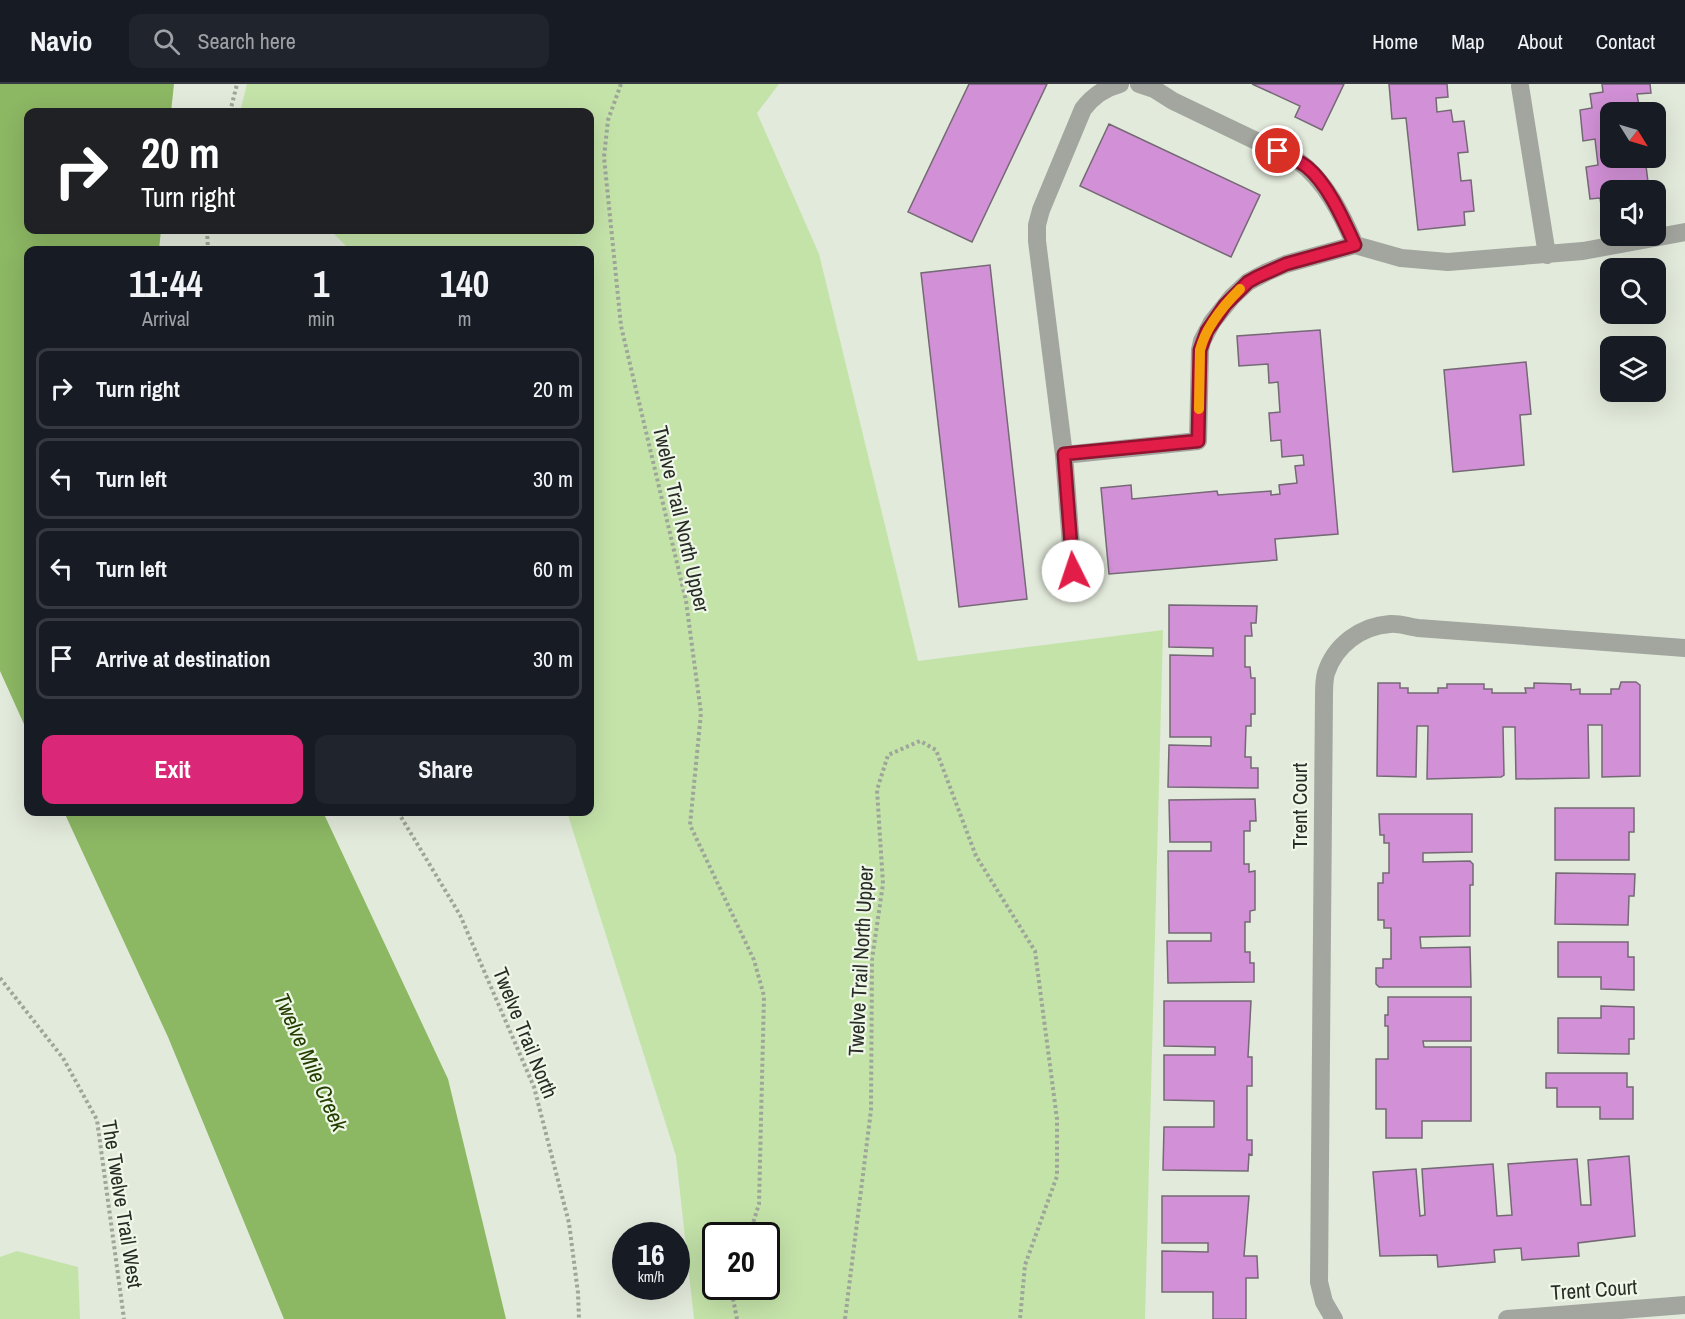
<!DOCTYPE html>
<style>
body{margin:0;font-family:"Archivo Narrow",sans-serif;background:#20242c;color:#f1f3f6;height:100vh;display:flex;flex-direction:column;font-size:22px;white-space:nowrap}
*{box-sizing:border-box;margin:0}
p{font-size:20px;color:#9ea1a6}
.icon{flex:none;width:33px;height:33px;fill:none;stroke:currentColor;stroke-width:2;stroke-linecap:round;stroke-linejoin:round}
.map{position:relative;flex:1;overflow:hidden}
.drawer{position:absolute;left:24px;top:162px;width:570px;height:570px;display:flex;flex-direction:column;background:#171b24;border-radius:12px;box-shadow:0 6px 24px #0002}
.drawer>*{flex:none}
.hud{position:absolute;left:24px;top:24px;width:570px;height:126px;border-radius:12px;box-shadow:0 6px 24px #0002;background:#202124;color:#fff;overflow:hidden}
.needle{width:39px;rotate:127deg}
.controls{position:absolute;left:1600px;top:18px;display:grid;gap:12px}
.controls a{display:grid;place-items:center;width:66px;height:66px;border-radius:12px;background:#171b24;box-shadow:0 6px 24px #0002;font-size:30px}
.speed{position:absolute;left:612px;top:1138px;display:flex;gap:12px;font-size:30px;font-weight:700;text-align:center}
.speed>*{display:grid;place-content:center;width:78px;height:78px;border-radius:50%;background:#171b24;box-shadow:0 6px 24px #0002;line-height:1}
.speed small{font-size:15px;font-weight:400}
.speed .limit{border:3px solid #111;border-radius:9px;background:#fff;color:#111}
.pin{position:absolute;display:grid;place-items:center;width:51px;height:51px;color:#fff;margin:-26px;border:3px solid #fff;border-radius:50%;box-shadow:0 2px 6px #0007}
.me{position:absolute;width:66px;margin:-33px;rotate:356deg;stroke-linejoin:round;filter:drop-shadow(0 0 4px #0008)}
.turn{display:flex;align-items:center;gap:21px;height:126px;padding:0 18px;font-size:27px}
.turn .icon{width:78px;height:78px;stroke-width:2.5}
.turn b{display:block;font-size:42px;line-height:51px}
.eta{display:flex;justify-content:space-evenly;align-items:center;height:102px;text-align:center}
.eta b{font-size:36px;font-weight:700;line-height:42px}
.button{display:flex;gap:12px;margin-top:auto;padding:12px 18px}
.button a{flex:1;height:69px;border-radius:12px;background:#db2777;color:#fff;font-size:24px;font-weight:700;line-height:69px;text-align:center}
.button a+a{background:#20242c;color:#f1f3f6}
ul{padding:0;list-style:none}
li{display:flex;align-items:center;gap:18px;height:81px;margin:0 12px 9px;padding:0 6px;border:3px solid #363941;border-radius:12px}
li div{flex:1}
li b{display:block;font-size:22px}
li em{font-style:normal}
header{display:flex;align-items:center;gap:36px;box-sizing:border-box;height:84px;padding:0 30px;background:#171b24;border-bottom:2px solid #363941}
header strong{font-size:28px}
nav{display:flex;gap:33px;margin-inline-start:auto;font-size:21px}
.search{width:420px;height:54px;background:#20242c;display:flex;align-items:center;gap:15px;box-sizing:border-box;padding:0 21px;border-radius:12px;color:#9ea1a6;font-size:22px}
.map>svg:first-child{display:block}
</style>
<header>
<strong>Navio</strong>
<div class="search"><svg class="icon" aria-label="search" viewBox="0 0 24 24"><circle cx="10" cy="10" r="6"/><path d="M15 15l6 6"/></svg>Search here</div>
<nav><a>Home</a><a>Map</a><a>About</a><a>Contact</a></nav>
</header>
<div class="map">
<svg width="1685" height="1235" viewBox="0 0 1685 1235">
<rect width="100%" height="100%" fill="#e2eadb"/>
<path fill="#c4e3a9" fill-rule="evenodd" d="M247 0H779L757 29 819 170 918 577 1163 546 1145 1235H694L676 1072 567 728H590V166H350L330 146H590V28H240ZM716 1152H766V1203H716Z
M17 1167 78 1183 80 1235H0V1173Z"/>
<path fill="#8cb763" d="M0 0H174L171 28H28V146H161L159 166H28V649L0 587Z
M64 728H323L448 995 506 1235H284L168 953Z"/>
<path fill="#d290d6" stroke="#746974" stroke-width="1.5" d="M969 0H1047L972 158 908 128Z
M1252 0H1344L1322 46 1295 33 1300 22Z
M1389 0H1447L1448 13 1436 14 1437 28 1451 26 1453 38 1464 37 1468 68 1458 69 1461 97 1471 96 1474 127 1464 128 1465 141 1418 146 1406 34 1392 35Z
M1602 0H1650L1651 9 1637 10 1640 28H1611V74H1645L1649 106H1611V127L1602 128 1600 114 1590 115 1586 83 1598 81 1595 55 1583 57 1580 26 1592 24 1590 10 1603 8Z
M1109 40 1260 111 1231 173 1080 102Z
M990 181 1027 515 959 523 921 189Z
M1320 246 1338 450 1275 455 1277 476 1109 490 1101 404 1131 401 1132 415 1217 407 1218 411 1271 407V411L1280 410 1279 401 1297 399 1295 382 1304 381 1303 371 1282 373 1281 356 1271 357 1269 329 1280 328 1278 298 1269 299 1268 280 1239 282 1237 252Z
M1526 278 1531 330 1520 331 1524 381 1453 388 1444 286Z
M1169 521 1257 522 1256 539H1251L1252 552H1245V583H1250L1251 594H1255V630H1251V642H1246L1245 673H1251V684H1258V704L1168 703 1169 661 1211 662V653H1170V571L1213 572V564L1169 563Z
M1621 598H1636L1640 601V692L1602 693V641H1588L1589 694 1516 695 1515 643H1503L1504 691 1501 693 1427 695 1428 642H1417L1416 693 1377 692 1378 599H1400V604H1408V609H1438V604H1447V600H1484V605H1492V609H1526L1525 604H1534V599L1571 600V606L1580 605V610H1611V605H1619Z
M1255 715 1256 737H1250V747H1244V780H1249V788L1255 787V826L1250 827V838H1245V868H1250V879H1254V898L1168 899 1167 857H1211V849H1169L1168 767H1211V758H1170L1169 716Z
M1555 724H1634V748H1629V776H1555Z
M1379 730H1472V768L1423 769V778L1470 777 1473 780V801H1470V852L1420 853 1421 864 1470 863 1471 903H1379L1376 900V884H1383V875H1391V844H1384V836H1378V799H1383V789H1389V759H1384V751H1380Z
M1556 789 1635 790 1634 812H1629L1628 841 1555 840Z
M1558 858H1628V873H1634V906L1601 905V893H1558Z
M1388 913H1471V957H1423L1424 963H1471V1037H1422V1054H1386V1025H1376V975H1388V942H1385V931H1388Z
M1164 917H1251L1248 973H1252V1002H1247V1056H1252V1071L1249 1070 1248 1087 1163 1086 1164 1043H1214V1017L1164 1016V971H1215V963L1164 962Z
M1601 922 1634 923V955H1629V970L1558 969V934H1601Z
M1546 989H1627V1003H1633V1035H1600V1023H1557V1004H1546Z
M1629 1072 1635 1152 1578 1159 1579 1172 1522 1176 1521 1164 1494 1166 1495 1178 1438 1183 1437 1171 1380 1172 1373 1088 1416 1085 1420 1132 1425 1131 1422 1085 1493 1080 1497 1132 1512 1131 1508 1080 1577 1075 1581 1121H1591L1588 1076Z
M1162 1112H1249L1244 1172H1257L1258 1194H1246V1235H1213V1208H1162V1167L1208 1168V1159H1162Z"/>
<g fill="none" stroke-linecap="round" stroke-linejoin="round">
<path stroke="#9ea599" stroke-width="4" stroke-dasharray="3 3" stroke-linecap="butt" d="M621 0 608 36 604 73 621 242 686 517 701 629 690 741 754 876 764 912 759 1120 749 1152
M230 28 237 0
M207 146 208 166
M398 728 460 831 534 1003 569 1139 578 1209 579 1235
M0 894 63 974 97 1036 124 1235
M734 1203 732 1210 737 1235
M845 1235 871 1026 872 875 883 800 877 706 888 671 920 657 936 666 976 772 1035 867 1057 1035V1092L1025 1181 1020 1235"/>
<path stroke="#a2a69f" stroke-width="18" d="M1139 0 1154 5 1173 17 1298 77C1326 97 1342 131 1355 161
M1520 2 1547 171
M1064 371 1198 357 1200 266 1202 257 1212 238 1232 213 1248 198 1267 188 1286 180 1355 161 1401 174 1448 178 1583 167 1685 148
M1073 487 1064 371 1037 157V141L1041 126 1083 25C1093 12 1104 4 1120 0
M1334 1235 1324 1218 1319 1198 1324 612C1324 605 1324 596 1326 589 1335 561 1361 542 1390 540 1399 539 1409 543 1418 544L1685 564
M1507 1235 1685 1221"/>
</g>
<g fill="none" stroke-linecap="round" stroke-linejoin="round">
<g stroke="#92132f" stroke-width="15">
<path id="route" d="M1073 487 1064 370 1198 357 1200 266 1207 247 1225 221 1248 198 1257 193 1286 180 1355 161C1344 137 1328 100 1307 83 1298 76 1288 72 1278 67"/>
</g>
<use href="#route" stroke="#e11d48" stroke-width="10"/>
<path stroke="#f59e0b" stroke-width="10" d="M1199 325 1200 266C1206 242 1223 222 1240 205"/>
</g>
<g text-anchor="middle" stroke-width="4.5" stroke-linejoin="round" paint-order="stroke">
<g font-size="21" fill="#282c26" stroke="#eff8e8">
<text transform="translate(681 435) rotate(77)" y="7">Twelve Trail North Upper</text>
<text transform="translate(1300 722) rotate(-90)" y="7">Trent Court</text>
<text transform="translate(861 877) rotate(-87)" y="7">Twelve Trail North Upper</text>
<text transform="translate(525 949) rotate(68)" y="7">Twelve Trail North</text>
<text transform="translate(122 1120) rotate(81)" y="7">The Twelve Trail West</text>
<text transform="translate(1594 1206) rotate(-4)" y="7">Trent Court</text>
</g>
<g font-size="22" font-style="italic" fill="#243e00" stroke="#eff8e8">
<text transform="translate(311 978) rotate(66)" y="8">Twelve Mile Creek</text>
</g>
</g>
</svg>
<div class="controls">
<a><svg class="needle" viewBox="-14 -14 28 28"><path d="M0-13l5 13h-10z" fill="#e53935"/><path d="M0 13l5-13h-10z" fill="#9ea1a6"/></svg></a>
<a><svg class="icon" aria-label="sound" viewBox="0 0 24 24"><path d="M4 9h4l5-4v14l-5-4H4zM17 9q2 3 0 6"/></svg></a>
<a><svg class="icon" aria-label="search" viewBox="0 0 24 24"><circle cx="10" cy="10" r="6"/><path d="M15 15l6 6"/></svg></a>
<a><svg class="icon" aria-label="layers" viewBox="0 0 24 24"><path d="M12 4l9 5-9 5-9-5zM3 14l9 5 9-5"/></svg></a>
</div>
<div class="speed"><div>16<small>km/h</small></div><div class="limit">20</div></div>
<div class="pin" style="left:1278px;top:67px;background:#d93025"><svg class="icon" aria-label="arrive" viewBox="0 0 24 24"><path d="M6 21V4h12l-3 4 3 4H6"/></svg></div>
<svg class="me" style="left:1073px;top:487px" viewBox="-20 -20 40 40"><circle r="19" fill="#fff"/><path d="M0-13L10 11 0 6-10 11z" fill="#e11d48"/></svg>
<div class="hud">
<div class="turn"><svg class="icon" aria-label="right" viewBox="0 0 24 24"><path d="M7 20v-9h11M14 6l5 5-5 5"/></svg><div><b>20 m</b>Turn right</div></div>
</div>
<section class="drawer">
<div class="eta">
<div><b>11:44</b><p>Arrival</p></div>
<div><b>1</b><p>min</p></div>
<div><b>140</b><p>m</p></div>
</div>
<ul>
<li><svg class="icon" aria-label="right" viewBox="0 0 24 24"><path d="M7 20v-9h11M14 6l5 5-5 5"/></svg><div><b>Turn right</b></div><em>20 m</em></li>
<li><svg class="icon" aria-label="left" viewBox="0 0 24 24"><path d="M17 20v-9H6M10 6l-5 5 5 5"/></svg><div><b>Turn left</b></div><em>30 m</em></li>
<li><svg class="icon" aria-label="left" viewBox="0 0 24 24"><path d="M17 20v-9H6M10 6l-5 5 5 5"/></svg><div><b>Turn left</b></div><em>60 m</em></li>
<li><svg class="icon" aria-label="arrive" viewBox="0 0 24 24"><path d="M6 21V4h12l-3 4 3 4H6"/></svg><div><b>Arrive at destination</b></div><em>30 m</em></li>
</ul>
<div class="button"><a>Exit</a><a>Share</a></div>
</section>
</div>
